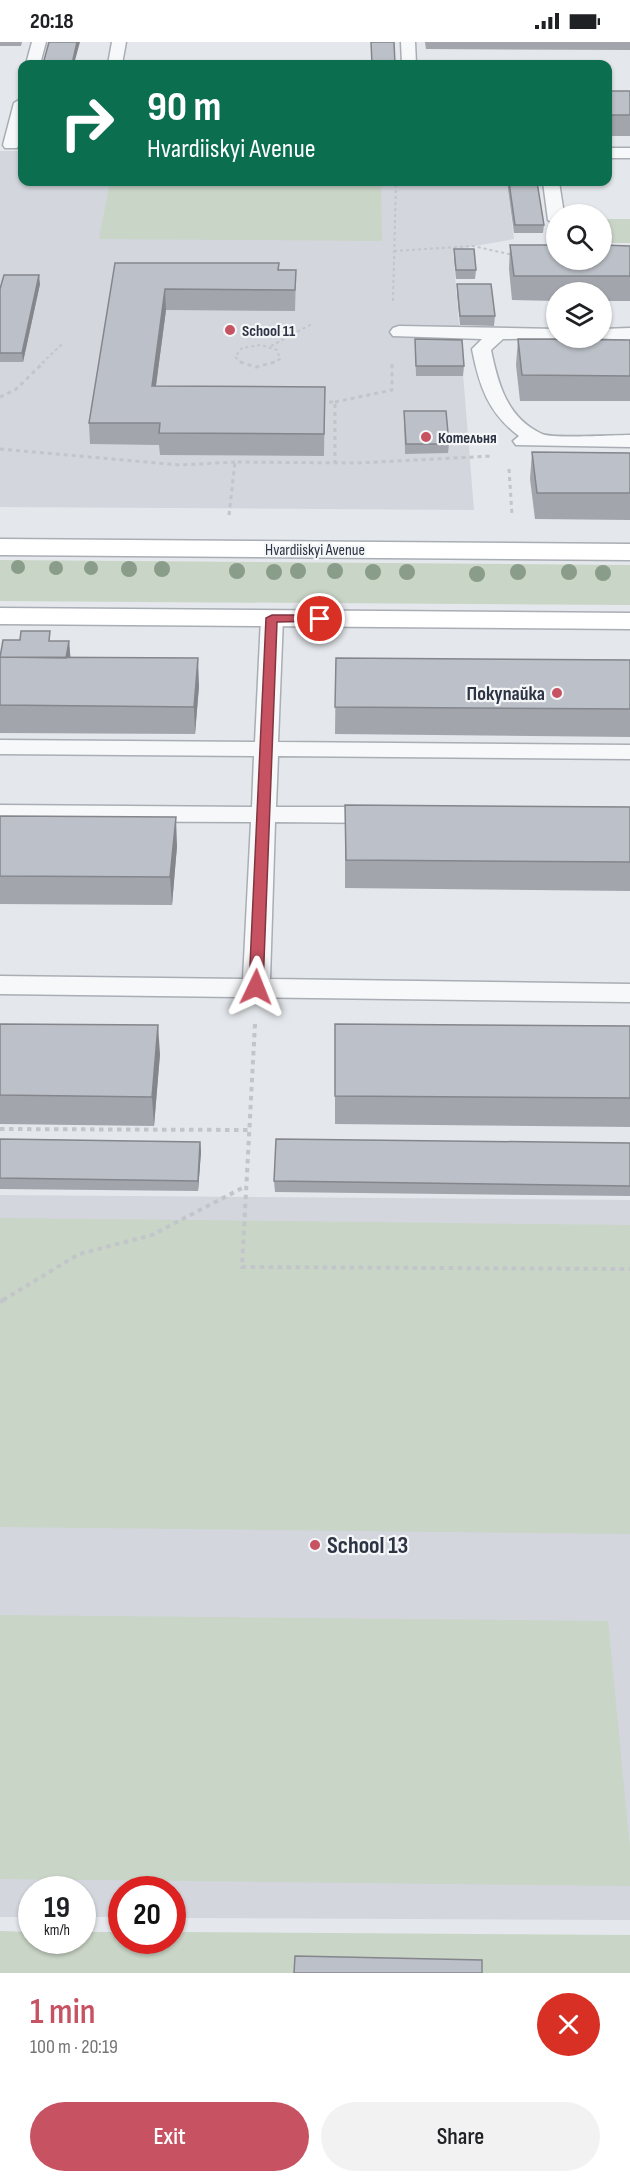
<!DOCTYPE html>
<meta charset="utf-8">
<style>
body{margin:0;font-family:"Sofia Sans Condensed",sans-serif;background:#f2f2f2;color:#202124;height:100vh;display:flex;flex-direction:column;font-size:22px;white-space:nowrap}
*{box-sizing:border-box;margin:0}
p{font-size:20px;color:#757577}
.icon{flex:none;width:33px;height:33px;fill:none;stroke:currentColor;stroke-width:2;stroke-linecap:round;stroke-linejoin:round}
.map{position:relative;height:1931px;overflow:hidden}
.details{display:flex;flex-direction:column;background:#fff;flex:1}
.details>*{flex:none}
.guide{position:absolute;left:18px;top:18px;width:594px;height:126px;border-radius:12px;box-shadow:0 2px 4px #0004;background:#0b6e4f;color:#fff;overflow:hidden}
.buttons{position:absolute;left:546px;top:162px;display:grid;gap:12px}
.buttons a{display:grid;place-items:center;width:66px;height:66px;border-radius:50%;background:#fff;box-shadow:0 2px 4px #0004;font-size:30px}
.speed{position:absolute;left:18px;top:1834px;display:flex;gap:12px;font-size:30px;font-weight:700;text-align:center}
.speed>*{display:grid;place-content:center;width:78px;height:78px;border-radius:50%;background:#fff;box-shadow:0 2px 4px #0004;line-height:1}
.speed small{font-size:15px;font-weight:400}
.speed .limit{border:9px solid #d22;background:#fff;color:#111}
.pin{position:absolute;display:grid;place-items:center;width:51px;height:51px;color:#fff;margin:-26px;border:3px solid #fff;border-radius:50%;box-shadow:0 2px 6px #0007}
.me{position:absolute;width:66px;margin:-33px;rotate:2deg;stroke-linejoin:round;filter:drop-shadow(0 0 4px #0008)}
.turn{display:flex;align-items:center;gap:21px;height:126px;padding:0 30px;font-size:27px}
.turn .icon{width:78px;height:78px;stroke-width:2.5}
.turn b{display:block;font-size:42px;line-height:51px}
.round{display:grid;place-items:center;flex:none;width:63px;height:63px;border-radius:32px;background:#f2f2f2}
.overview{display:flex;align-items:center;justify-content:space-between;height:102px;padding:0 30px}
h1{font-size:36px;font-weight:600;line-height:45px;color:#c75262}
.button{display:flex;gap:12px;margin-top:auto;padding:12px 30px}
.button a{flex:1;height:69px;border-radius:36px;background:#c75262;color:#fff;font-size:24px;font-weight:600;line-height:69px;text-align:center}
.button a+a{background:#f2f2f2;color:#202124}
.status{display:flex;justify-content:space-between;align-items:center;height:42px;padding:0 30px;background:#fff;direction:ltr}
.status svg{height:16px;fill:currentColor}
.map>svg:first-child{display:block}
</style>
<div class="status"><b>20:18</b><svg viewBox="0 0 49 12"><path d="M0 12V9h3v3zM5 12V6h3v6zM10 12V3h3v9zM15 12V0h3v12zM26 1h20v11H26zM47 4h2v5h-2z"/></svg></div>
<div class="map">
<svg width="630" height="1931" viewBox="0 0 630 1931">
<rect width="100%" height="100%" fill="#e4e7eb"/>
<path fill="#d3d6dd" d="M0 109H22V140H507L514 197 453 208 474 468 0 465Z
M0 1153 630 1158V1878L173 1876 172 1848H122L121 1875H83L82 1848H32L31 1875H0Z"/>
<path fill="#c9d5c6" d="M110 140H381L382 199 99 197Z
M602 177H630V201H602Z
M0 518 630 523V563L0 559Z
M0 1176 630 1183V1492L0 1485Z
M0 1573 608 1579 630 1807V1844L0 1837Z
M0 1889 31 1890 32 1899H82L83 1890H121L122 1899H172L173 1890 630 1893V1931H0Z"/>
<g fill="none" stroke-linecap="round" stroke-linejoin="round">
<g stroke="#a9aeb5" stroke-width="3">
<path id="lane" d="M32 0H46L40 22H26Z
M112 0H126L122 22H108Z
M401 0H415L416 22H402Z
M22 56C24 72 25 92 17 106H5L3 103 14 61Z
M608 106H630V116H608Z
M543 140H559L564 172H556V183L548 178Z
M399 284 556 287V296H562L503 297 491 308C498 342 507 376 542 392 554 397 613 393 630 393V405L516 403 513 399 519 394C488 371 479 343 472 307L482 297 393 294 390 290 393 286Z
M630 286V298L595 296H602V287Z
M272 569 280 571 283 576 278 700 630 703V717L278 714 276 765H383L392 768 395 773 392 778 383 781 275 780 270 937 630 942V960L0 952V934L243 937 251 780 0 779V763L252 765 254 714 0 712V698L255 700 261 576 264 571Z"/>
</g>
<g stroke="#a9aeb5" stroke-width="3">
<path id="secondary" d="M0 497 630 502V518L0 513Z
M0 566 630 571V587L0 582Z"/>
</g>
<path stroke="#c2c5ca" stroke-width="2" stroke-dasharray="3 3" stroke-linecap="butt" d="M394 209 473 204 513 213
M393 259 396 140
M271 304 312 282
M42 321 62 302
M242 321 235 315 242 306 261 303 277 308 280 317 272 321"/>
<path stroke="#c2c5ca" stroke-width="3" stroke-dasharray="4 4" stroke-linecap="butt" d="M240 320 256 325 275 320
M0 355 15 348 44 320
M321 360H335V421
M335 360 392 348V320
M0 407 180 423 235 420
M509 427 512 473
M229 473 235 420 358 421 492 414"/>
<path stroke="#c2c5ca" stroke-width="4" stroke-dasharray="4.5 4.5" stroke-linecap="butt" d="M255 982 242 1225 630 1227
M0 1087 250 1088
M3 1258 79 1212 152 1193 246 1144"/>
<path stroke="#c2c5ca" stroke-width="4.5" stroke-dasharray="6 6" stroke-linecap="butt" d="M0 1260 6 1256"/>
<use href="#lane" fill="#f7f8fa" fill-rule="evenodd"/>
<use href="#secondary" fill="#fff" fill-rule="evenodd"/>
</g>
<g fill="#8a9c8a">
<circle cx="18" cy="525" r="7"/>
<circle cx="56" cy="526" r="7"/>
<circle cx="91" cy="526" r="7"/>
<circle cx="129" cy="527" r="8"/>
<circle cx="162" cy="527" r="8"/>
<circle cx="237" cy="529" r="8"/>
<circle cx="298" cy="529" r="8"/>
<circle cx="335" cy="529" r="8"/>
<circle cx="274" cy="530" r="8"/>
<circle cx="373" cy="530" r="8"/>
<circle cx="407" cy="530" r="8"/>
<circle cx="518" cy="530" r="8"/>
<circle cx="569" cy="530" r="8"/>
<circle cx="603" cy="531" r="8"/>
<circle cx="477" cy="532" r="8"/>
</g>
<path fill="#a2a5ac" d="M0 0H22L21 4H0Z
M425 0H630V8L426 7Z
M608 49H630V94H608Z
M507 140H537L544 183 543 191H514Z
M510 203 630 204V259H602V250H556V259L512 258 509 227Z
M454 207 476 228 475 237H456L454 216Z
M115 221 296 228 295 269 166 268 156 344 325 345 324 414 160 413 159 403 90 402 89 381Z
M40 242 23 320H0V247Z
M457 242 495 274 494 284 460 283 457 251Z
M415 297 464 324 463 334H416Z
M518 297 630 298V359H520L516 323Z
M404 369 449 402 448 411 405 412Z
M532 410 630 411V478L535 477 530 437Z
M51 599H69L70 616 199 644 195 692 0 691V612Z
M336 616 630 618V695L335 692Z
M345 763 630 765V849L345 846Z
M0 774 177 804 172 863 0 862Z
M0 982 160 1012 154 1084 0 1082Z
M335 982 630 984V1085L335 1082Z
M0 1097 200 1100 201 1110 198 1149 0 1147Z
M630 1101V1154L275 1150 274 1139Z"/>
<path fill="#84868c" d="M77 0H80L74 22H72Z
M39 233 40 242 23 320 22 311Z
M165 247 166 268 153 365 152 344Z
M69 599 71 621 65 620Z
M198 616 199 644 195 692 194 665Z
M176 775 177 804 172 863 170 835Z
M158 983 160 1012 154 1084 152 1055Z
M200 1100 201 1110 198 1149V1139Z"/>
<path fill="#bcc0c8" stroke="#84868c" stroke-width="1.5" d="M49 0H77L72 22H43Z
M371 0H394L395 22H372Z
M608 49H630V73H608Z
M509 140H537L544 183H515Z
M510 203H556V218H602V203L630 204V234H514Z
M454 207H474L476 228H456Z
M115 221H279L278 228H296L295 248 165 247 152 344 325 345 324 392 159 391 160 381H89Z
M4 233H39L22 311H0V247Z
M457 242H491L495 274H460Z
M415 297 462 298 464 324H416Z
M518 297 630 298V334L522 333Z
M404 369H446L449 402H406Z
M532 410 630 411V451H537Z
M21 589H50L49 599H69L66 616 0 615 3 598H20Z
M0 615 198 616 194 665 0 663Z
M336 616 630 618V667L335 665Z
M345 763 630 765V820L346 818Z
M0 774 176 775 170 835 0 834Z
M0 982 158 983 152 1055 0 1053Z
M335 982 630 984V1056L335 1054Z
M0 1097 200 1100 198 1139 0 1136Z
M276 1097 630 1101V1144L274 1139Z
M295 1914 482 1918V1931H294Z"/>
<path fill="#c75262" stroke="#813540" stroke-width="1.5" d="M320 573 325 577 324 579 277 580 263 945 256 950 249 945 266 576 272 573Z"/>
<g fill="#c75262" stroke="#f4f6f8" stroke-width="2">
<circle cx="230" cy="288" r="6"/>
<circle cx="426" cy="395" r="6"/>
<circle cx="557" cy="651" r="6"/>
<circle cx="315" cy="1503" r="6"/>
</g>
<g text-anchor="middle" stroke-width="4.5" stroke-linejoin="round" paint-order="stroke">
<g font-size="16" font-weight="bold" fill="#2d3443" stroke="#f4f6f8" text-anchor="start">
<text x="242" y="294">School 11</text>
<text x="438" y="401">Котельня</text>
</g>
<g font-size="16" fill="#2d3443" stroke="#f4f6f8">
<text x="315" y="513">Hvardiiskyi Avenue</text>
</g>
<g font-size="20" font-weight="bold" fill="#2d3443" stroke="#f4f6f8" text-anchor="end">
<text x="545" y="658">Покупайка</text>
</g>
<g font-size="24" font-weight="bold" fill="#2d3443" stroke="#f4f6f8" text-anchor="start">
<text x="327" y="1511">School 13</text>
</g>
</g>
</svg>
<div class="buttons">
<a><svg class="icon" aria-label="search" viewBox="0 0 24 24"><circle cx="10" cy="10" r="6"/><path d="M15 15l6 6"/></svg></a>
<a><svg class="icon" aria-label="layers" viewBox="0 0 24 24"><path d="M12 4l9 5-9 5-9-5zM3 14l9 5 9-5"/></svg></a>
</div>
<div class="speed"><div>19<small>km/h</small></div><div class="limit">20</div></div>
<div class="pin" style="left:320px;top:577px;background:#d93025"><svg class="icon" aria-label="arrive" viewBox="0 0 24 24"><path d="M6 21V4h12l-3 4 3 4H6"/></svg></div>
<svg class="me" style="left:256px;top:945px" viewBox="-20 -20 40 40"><path d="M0-17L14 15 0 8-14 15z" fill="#c75262" stroke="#fff" stroke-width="4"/></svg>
<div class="guide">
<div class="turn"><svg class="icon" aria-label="right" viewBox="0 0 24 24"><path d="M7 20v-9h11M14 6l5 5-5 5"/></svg><div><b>90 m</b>Hvardiiskyi Avenue</div></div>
</div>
</div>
<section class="details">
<div class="overview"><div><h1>1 min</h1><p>100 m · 20:19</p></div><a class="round" style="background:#d93025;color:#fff"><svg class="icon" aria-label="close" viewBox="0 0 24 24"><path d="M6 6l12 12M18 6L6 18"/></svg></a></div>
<div class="button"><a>Exit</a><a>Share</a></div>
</section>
